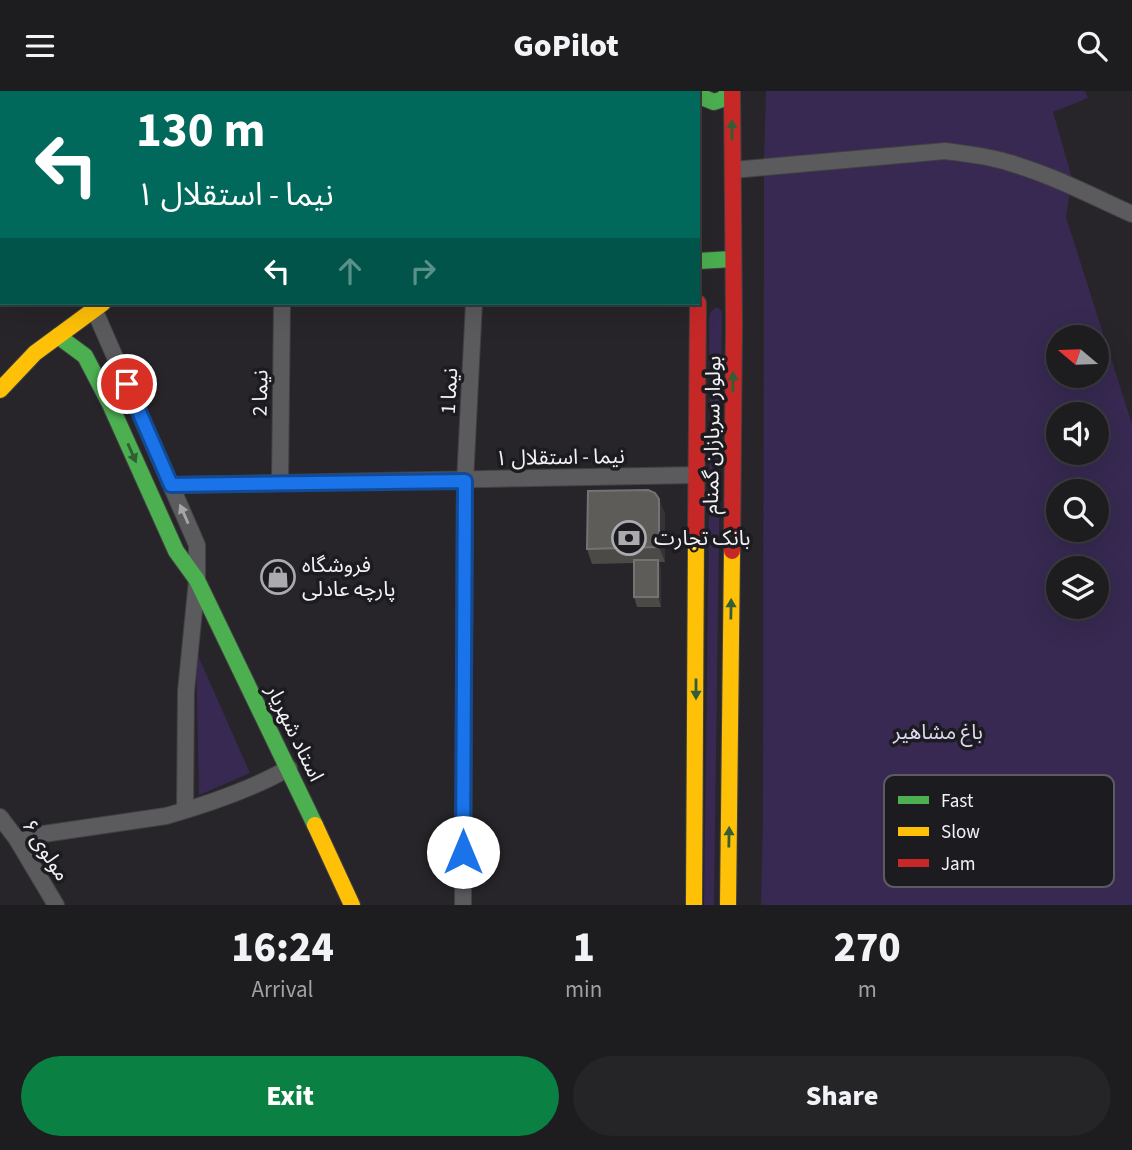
<!DOCTYPE html>
<meta charset="utf-8">
<style>
body{margin:0;font-family:"Source Sans 3","Noto Sans Arabic",sans-serif;background:#252528;color:#f1f3f6;height:100vh;display:flex;flex-direction:column;font-size:26px;white-space:nowrap}
*{box-sizing:border-box;margin:0}
p{font-size:23px;color:#a0a1a4}
.icon{flex:none;width:38px;height:38px;fill:none;stroke:currentColor;stroke-width:2;stroke-linecap:round;stroke-linejoin:round}
.map{position:relative;height:814px;overflow:hidden}
.panel{display:flex;flex-direction:column;background:#1d1c1f;flex:1}
.panel>*{flex:none}
.top-card{position:absolute;left:0px;top:0px;width:700px;height:214px;box-shadow:0 7px 28px #0002,0 0 0 2px #3b3a3d;background:#00695c;color:#fff;overflow:hidden}
.needle{width:46px;rotate:289deg}
.tools{position:absolute;left:1046px;top:234px;display:grid;gap:14px}
.tools a{display:grid;place-items:center;width:63px;height:63px;border-radius:50%;background:#1d1c1f;box-shadow:0 7px 28px #0002,0 0 0 2px #3b3a3d;font-size:35px}
.pin{position:absolute;display:grid;place-items:center;width:60px;height:60px;color:#fff;margin:-30px;border:4px solid #fff;border-radius:50%;box-shadow:0 2px 7px #0007}
.me{position:absolute;width:77px;margin:-38px;rotate:0deg;stroke-linejoin:round;filter:drop-shadow(0 0 5px #0008)}
.turn{display:flex;align-items:center;gap:24px;height:147px;padding:0 21px;font-size:32px}
.turn .icon{width:91px;height:91px;stroke-width:2.5}
.turn b{display:block;font-size:49px;line-height:60px}
.lanes{display:flex;align-items:center;height:66px;padding:0 21px;background:#0003;justify-content:center;gap:35px;direction:ltr}
.lanes .off{opacity:.35}
.eta{display:flex;justify-content:space-evenly;align-items:center;height:119px;text-align:center}
.eta b{font-size:42px;font-weight:800;line-height:49px}
.primary-button{display:flex;gap:14px;margin-top:auto;padding:14px 21px}
.primary-button a{flex:1;height:80px;border-radius:42px;background:#0b8043;color:#fff;font-size:28px;font-weight:800;line-height:80px;text-align:center}
.primary-button a+a{background:#252528;color:#f1f3f6}
header{display:flex;justify-content:space-between;align-items:center;height:91px;padding:0 21px;background:#1d1c1f;font-size:32px;font-weight:800}
.map>svg:first-child{display:block}
</style>
<header><svg class="icon" aria-label="menu" viewBox="0 0 24 24"><path d="M4 6h16M4 12h16M4 18h16"/></svg>GoPilot<svg class="icon" aria-label="search" viewBox="0 0 24 24"><circle cx="10" cy="10" r="6"/><path d="M15 15l6 6"/></svg></header>
<div class="map">
<svg width="1132" height="814" viewBox="0 0 1132 814">
<rect width="100%" height="100%" fill="#272529"/>
<path fill="#372951" fill-rule="evenodd" d="M766 0H1085L1088 7 1053 21 1072 87 1066 126 1132 333V814H761L763 725 764 65ZM1059 247H1097V285H1059ZM1059 324H1097V362H1059ZM1059 401H1097V439H1059ZM1059 478H1097V516H1059Z
M715 217H719L722 221 714 814H704L710 346 709 227 710 222Z
M196 560 250 682 199 704Z"/>
<g fill="none" stroke-linecap="round" stroke-linejoin="round">
<g stroke="#414042" stroke-width="18">
<path id="street" d="M18 0V2
M116 0 117 2
M278 0 279 2
M455 0 456 2
M653 0 655 2
M733 79 945 60C967 63 989 65 1010 72 1052 84 1092 105 1132 123
M94 218 197 454V489L186 600 185 719
M280 392 282 212
M171 394 697 384
M0 726 16 747 56 814
M16 747 166 725C205 714 254 697 289 677
M463 814 465 390 474 212"/>
</g>
<g stroke="#414042" stroke-width="18">
<path id="fast" d="M699 0 704 7 714 11 723 8 729 0
M393 2 395 0
M698 170 733 168
M58 245 85 265 110 313 176 460 197 489 315 734"/>
</g>
<g stroke="#414042" stroke-width="18">
<path id="slow" d="M0 299 35 262 103 212
M315 734 352 814
M694 814 696 443
M728 814 732 460"/>
</g>
<g stroke="#414042" stroke-width="18">
<path id="jam" d="M696 443 698 212
M732 460 734 234 732 0"/>
</g>
<use href="#street" stroke="#5b5b5d" stroke-width="16"/>
<use href="#fast" stroke="#4caf50" stroke-width="16"/>
<use href="#slow" stroke="#ffc107" stroke-width="16"/>
<use href="#jam" stroke="#c62828" stroke-width="16"/>
</g>
<path fill="#4b4a46" d="M665 422V471H659L661 479V516H637L634 506V472L592 473 587 458Z"/>
<path fill="#353333" d="M659 408 665 422V471L659 456Z
M658 469 661 479V516L658 506Z"/>
<path fill="#5d5c59" stroke="#747371" stroke-width="2" d="M648 399 655 402 659 408V456L587 458 588 400Z
M634 469H658V506H634Z"/>
<defs><path id="oneway-solid" d="M-6-.8H1V-3.2L6.5 0L1 3.2V.8H-6Z" transform="scale(1.75)"/></defs>
<g fill="#325e36">
<use href="#oneway-solid" transform="translate(732 39) rotate(-90)"/>
<use href="#oneway-solid" transform="translate(733 291) rotate(-89)"/>
<use href="#oneway-solid" transform="translate(132 362) rotate(66)"/>
<use href="#oneway-solid" transform="translate(731 518) rotate(-89)"/>
<use href="#oneway-solid" transform="translate(696 598) rotate(90)"/>
<use href="#oneway-solid" transform="translate(729 746) rotate(-89)"/>
</g>
<use fill="#a6a6a9" href="#oneway-solid" transform="translate(184 423) rotate(-114)"/>
<g fill="none" stroke-linecap="round" stroke-linejoin="round">
<g stroke="#114b97" stroke-width="18">
<path id="route" d="M127 293 171 394 465 390 463 761"/>
</g>
<use href="#route" stroke="#1a73e8" stroke-width="12"/>
</g>
<defs>
<g id="bank-ring" transform="scale(1.75)"><circle r="9.5" fill="#1c1b20" stroke="#abaaae" stroke-width="1.5"/><path d="M-6-4H6V4H-6ZM0-2.3a2.3 2.3 0 1 0 0 4.6a2.3 2.3 0 1 0 0-4.6Z" fill="#abaaae"/></g>
<g id="shop-ring" transform="scale(1.75)"><circle r="9.5" fill="#1c1b20" stroke="#abaaae" stroke-width="1.5"/><path d="M-5-2.5h2.3a2.7 3.5 0 0 1 5.4 0H5L5.5 6h-11ZM-1.5-2.5h3a1.5 2.3 0 0 0-3 0Z" fill="#abaaae"/></g>
</defs>
<g fill-rule="evenodd">
<use href="#bank-ring" x="629" y="447"/>
<use href="#shop-ring" x="278" y="486"/>
</g>
<g text-anchor="middle" stroke-width="7" stroke-linejoin="round" paint-order="stroke">
<g font-size="21" fill="#f2f1f5" stroke="#1c1b20">
<text transform="translate(449 300) rotate(-87)" y="7">نیما 1</text>
<text transform="translate(260 302) rotate(-89)" y="7">نیما 2</text>
<text transform="translate(712 344) rotate(-89)" y="7">بولوار سربازان گمنام</text>
<text transform="translate(560 366) rotate(-1)" y="7">نیما - استقلال ۱</text>
<text transform="translate(295 642) rotate(64)" y="7">استاد شهریار</text>
<text transform="translate(46 759) rotate(57)" y="7">مولوی ۶</text>
</g>
<g font-size="21" fill="#f2f1f5" stroke="#1c1b20" text-anchor="start">
<text x="654" y="454">بانک تجارت</text>
<text x="302" y="481">فروشگاه<tspan x="302" dy="24">پارچه عادلی</tspan></text>
</g>
<g font-size="21" fill="#ddd8ef" stroke="#1c1b20">
<text x="938" y="648">باغ مشاهیر</text>
</g>
</g>
<rect x="884" y="684" width="230" height="112" rx="10" fill="#1c1b20" stroke="#5c5b60" stroke-width="2"/>
<rect x="898" y="705" width="31" height="8" fill="#4caf50"/>
<rect x="898" y="736" width="31" height="9" fill="#ffc107"/>
<rect x="898" y="768" width="31" height="8" fill="#c62828"/>
<g font-size="19" fill="#f2f1f5">
<text x="941" y="716">Fast</text>
<text x="941" y="747">Slow</text>
<text x="941" y="779">Jam</text>
</g>
</svg>
<div class="tools">
<a><svg class="needle" viewBox="-14 -14 28 28"><path d="M0-13l5 13h-10z" fill="#e53935"/><path d="M0 13l5-13h-10z" fill="#a0a1a4"/></svg></a>
<a><svg class="icon" aria-label="sound" viewBox="0 0 24 24"><path d="M4 9h4l5-4v14l-5-4H4zM17 9q2 3 0 6"/></svg></a>
<a><svg class="icon" aria-label="search" viewBox="0 0 24 24"><circle cx="10" cy="10" r="6"/><path d="M15 15l6 6"/></svg></a>
<a><svg class="icon" aria-label="layers" viewBox="0 0 24 24"><path d="M12 4l9 5-9 5-9-5zM3 14l9 5 9-5"/></svg></a>
</div>
<div class="pin" style="left:127px;top:293px;background:#d93025"><svg class="icon" aria-label="arrive" viewBox="0 0 24 24"><path d="M6 21V4h12l-3 4 3 4H6"/></svg></div>
<svg class="me" style="left:463px;top:761px" viewBox="-20 -20 40 40"><circle r="19" fill="#fff"/><path d="M0-13L10 11 0 6-10 11z" fill="#1a73e8"/></svg>
<div class="top-card">
<div class="turn"><svg class="icon" aria-label="left" viewBox="0 0 24 24"><path d="M17 20v-9H6M10 6l-5 5 5 5"/></svg><div><b>130 m</b>نیما - استقلال ۱</div></div>
<div class="lanes"><svg class="icon" aria-label="left" viewBox="0 0 24 24"><path d="M17 20v-9H6M10 6l-5 5 5 5"/></svg><svg class="icon off" aria-label="ahead" viewBox="0 0 24 24"><path d="M12 20V5M6 11l6-6 6 6"/></svg><svg class="icon off" aria-label="right" viewBox="0 0 24 24"><path d="M7 20v-9h11M14 6l5 5-5 5"/></svg></div>
</div>
</div>
<section class="panel">
<div class="eta">
<div><b>16:24</b><p>Arrival</p></div>
<div><b>1</b><p>min</p></div>
<div><b>270</b><p>m</p></div>
</div>
<div class="primary-button"><a>Exit</a><a>Share</a></div>
</section>
